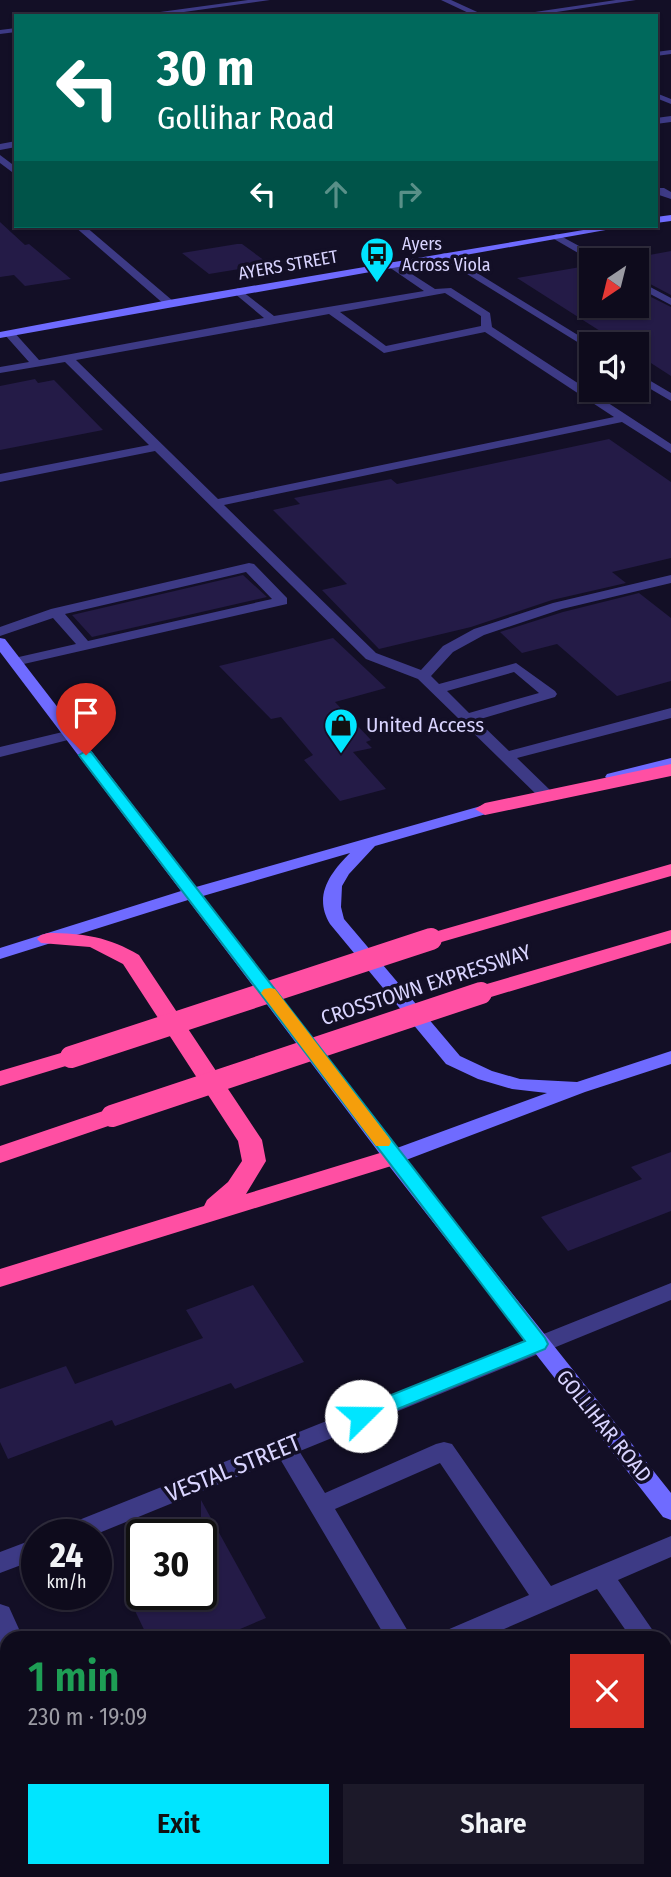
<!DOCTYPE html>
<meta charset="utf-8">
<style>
body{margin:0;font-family:"Fira Sans Condensed",sans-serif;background:#1c1929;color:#f1f3f6;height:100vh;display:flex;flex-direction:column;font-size:26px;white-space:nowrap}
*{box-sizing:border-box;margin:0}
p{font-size:23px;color:#9b9ba3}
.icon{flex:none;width:38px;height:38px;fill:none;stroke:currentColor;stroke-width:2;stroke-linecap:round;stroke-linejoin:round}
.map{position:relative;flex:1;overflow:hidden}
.side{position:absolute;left:0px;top:1631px;width:672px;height:247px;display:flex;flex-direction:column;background:#0e0b1c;border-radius:21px 21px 0 0;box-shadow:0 2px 5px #0004,0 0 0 2px #2e2b3b}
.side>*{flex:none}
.hud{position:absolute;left:14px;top:14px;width:644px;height:214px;border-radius:0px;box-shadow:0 2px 5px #0004,0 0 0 2px #2e2b3b;background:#00695c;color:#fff;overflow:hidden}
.needle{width:46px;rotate:215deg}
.fabs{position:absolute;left:579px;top:248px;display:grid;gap:14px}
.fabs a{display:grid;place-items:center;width:70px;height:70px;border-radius:0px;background:#0e0b1c;box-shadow:0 2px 5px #0004,0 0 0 2px #2e2b3b;font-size:35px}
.speed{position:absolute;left:21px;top:1519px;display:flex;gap:14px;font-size:35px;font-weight:700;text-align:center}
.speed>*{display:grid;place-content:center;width:91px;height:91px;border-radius:50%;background:#0e0b1c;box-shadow:0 2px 5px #0004,0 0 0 2px #2e2b3b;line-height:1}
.speed small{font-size:18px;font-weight:400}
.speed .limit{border:4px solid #111;border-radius:10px;background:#fff;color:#111}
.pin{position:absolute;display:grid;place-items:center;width:60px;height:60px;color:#fff;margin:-72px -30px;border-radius:50% 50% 50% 0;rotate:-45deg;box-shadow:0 0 7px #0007}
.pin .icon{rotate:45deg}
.me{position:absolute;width:77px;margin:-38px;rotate:68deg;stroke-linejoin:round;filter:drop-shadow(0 0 5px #0008)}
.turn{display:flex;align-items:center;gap:24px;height:147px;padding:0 28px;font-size:32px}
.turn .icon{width:91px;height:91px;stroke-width:2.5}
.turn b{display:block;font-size:49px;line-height:60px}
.lanes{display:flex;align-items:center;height:66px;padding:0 28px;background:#0003;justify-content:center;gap:35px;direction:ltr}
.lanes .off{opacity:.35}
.round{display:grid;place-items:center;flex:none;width:74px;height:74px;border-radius:0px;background:#1c1929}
.headline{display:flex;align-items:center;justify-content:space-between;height:119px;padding:0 28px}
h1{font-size:42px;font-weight:600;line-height:52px;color:#1e9e55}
.primary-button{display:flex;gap:14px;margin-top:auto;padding:14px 28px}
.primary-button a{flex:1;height:80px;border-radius:0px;background:#00e5ff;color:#111;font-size:28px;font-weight:600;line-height:80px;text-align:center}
.primary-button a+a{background:#1c1929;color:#f1f3f6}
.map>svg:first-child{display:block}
</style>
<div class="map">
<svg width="671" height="1877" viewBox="0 0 671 1877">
<rect width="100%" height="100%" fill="#130f26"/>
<path fill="#241b47" d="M0 222 25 245 29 244 71 279 25 286 14 275 0 277Z
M237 244H242L269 264 209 274 182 253Z
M671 251V295L637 277V261H617Z
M592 265V306H637V290L671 307V376L637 354V345H622L517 278Z
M35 379 38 383 54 380 103 430 0 450V386Z
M609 439 671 482V558L612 572 626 583 552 600 471 627 379 649 322 590 347 584 273 510 300 504 294 498 391 479 397 484Z
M243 575 267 597 92 637 72 615Z
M639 593 671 618V681L617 696 557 644 522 653 500 632 563 612Z
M333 638 386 688 335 702 371 740 366 742 372 748 353 752 386 789 340 801 304 760 313 755 281 717 271 719 219 666Z
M671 1152V1211L568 1251 541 1217 642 1179 631 1167Z
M253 1285 304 1362 235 1389 231 1383 115 1426 112 1420 8 1459 0 1442V1389L66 1366 75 1384 203 1338 186 1310Z
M201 1500 266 1618 219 1638H148L127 1594H201Z"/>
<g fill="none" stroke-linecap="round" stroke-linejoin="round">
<path fill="#3d3a85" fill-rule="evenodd" d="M656 188H664L671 192V199L656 194Z
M557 234 603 259 604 261H592L554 239V235Z
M445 253 594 345H592V351L441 258V254Z
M393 262 435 289 451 288 490 313 492 327 671 444V453L622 422 224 505 376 653 421 670 443 646 474 629 553 603 671 575V583L562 609 484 635 453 652 431 676 439 684 516 663 555 691 557 694 555 697 477 720 509 751 671 708V718L517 758 551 791 553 794 551 797H539L418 679 366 659 155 451 0 482V474L149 445 65 362 0 373V367L29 362 5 335V331H13L39 360 264 318 234 293 233 291 238 288 274 316 424 291 389 267 388 265ZM445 293 481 316V326L386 346 340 312ZM329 314 384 353 485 332 614 417 218 499 76 360ZM514 672 539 693 469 713 447 691Z
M637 280 671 298V305L637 287Z
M637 373 671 393V401L637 381Z
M249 563 254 564 287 598V604L15 666 8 662 10 659 76 644 53 618 0 636V627L51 609ZM246 572 272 599 88 641 65 614Z
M285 1438 293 1441 325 1493 436 1444 444 1442 452 1444 551 1586 671 1536V1557L618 1580 658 1638H631L597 1589 483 1638H443L447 1630 529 1595 440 1463 335 1509 412 1638H386L273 1447 277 1441Z
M665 1655 671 1657V1685L665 1683Z
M671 1756V1781L665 1783V1758Z
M541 1871H574L571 1877H540Z
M603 1871H640L637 1877H600Z"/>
<path fill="#3d3a85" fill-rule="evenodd" d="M248 0H270L155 16H131Z
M616 0H636L530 16H508Z
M16 28V32L0 34V30Z
M671 50V54L656 56V52Z
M671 116V122L656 124V118Z
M16 141V147L0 150V144Z
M0 155 16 167V175L0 163Z
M74 226H85L173 301V305H165Z
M71 730 79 735 76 738 0 757V747Z
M671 1283V1300L94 1535H56L59 1528Z
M37 1538V1559L0 1573V1552Z
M0 1604 9 1607 23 1638H7V1648L0 1643Z
M100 1871H128L130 1877H102Z"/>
<path fill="#3d3a85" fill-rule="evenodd" d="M441 0H451L486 16H475Z
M656 93 671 99V104L656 98Z"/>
<path fill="#6f6bff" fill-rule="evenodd" d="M671 215V221L656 223V217Z
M607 226H628L0 338V332L169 300Z
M0 638 5 639 196 887 495 802H507L509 805 507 808 375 846 349 874 342 886 341 907 344 919 460 1056 492 1071 520 1079 577 1082 671 1051V1064L585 1092 406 1160 671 1493V1520L663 1517 386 1162 188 900 0 959V948L181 891 0 652ZM350 853C330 873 313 896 330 924L446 1064 478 1079 512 1089 547 1093 397 1148 203 896Z
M671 758V768L613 782 605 777 607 774Z"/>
<path fill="#ff4fa3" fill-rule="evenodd" d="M671 764V776L485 815 475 809 485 803Z
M671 864V876L438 943H424L420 939 424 935Z
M671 930V943L481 1000 473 998 470 993 473 988Z
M48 933C83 933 109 937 139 955L262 1140 266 1161 246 1194 393 1149 401 1151 405 1157 401 1163 0 1287V1269L204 1206 207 1200 228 1182 242 1161 238 1141 123 964 90 947 41 943 37 939 41 935Z
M71 1050 79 1052 82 1057 79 1062 0 1086V1071Z
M112 1108 120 1110 124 1116 120 1122 0 1163V1146Z"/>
<path stroke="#ff4fa3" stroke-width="22" d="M71 1057 431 939
M112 1116 481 993"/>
</g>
<path fill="#00e5ff" stroke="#0095a6" stroke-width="2" d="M86 751 91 752 545 1338 548 1344 545 1349 368 1421 361 1424 354 1421 351 1416 354 1410 525 1341 81 758 79 755Z"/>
<path fill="#f59e0b" d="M270 988 275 989 389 1138 391 1142 389 1146H376L264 997 261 993 264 989Z"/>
<defs>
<g id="bus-pin" transform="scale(1.75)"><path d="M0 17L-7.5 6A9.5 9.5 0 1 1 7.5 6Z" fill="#00e5ff" stroke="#130f26"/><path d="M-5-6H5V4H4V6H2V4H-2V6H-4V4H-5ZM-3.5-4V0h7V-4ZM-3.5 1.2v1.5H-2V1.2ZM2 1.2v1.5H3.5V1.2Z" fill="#111"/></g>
<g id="shop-pin" transform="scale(1.75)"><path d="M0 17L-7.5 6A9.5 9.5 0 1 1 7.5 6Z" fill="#00e5ff" stroke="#130f26"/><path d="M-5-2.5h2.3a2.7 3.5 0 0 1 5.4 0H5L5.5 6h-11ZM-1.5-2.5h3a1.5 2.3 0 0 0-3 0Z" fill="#111"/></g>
</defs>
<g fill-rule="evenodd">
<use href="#bus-pin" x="377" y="254"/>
<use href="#shop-pin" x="341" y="725"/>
</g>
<g text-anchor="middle" stroke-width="7" stroke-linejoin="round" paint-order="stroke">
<g font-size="18" fill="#d9d4ff" stroke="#130f26" text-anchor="start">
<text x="402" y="250">Ayers<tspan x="402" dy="21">Across Viola</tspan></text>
</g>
<g font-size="18" fill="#d9d4ff" stroke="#130f26">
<text transform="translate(288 265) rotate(-10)" y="6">AYERS STREET</text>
</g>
<g font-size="21" fill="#d9d4ff" stroke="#130f26" text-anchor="start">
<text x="366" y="732">United Access</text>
</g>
<g font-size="21" fill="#d9d4ff" stroke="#130f26">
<text transform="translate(426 985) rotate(-18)" y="7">CROSSTOWN EXPRESSWAY</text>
<text transform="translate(604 1426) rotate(51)" y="7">GOLLIHAR ROAD</text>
</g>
<g font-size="24" fill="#d9d4ff" stroke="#130f26">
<text transform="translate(233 1468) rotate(-22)" y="8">VESTAL STREET</text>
</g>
</g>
</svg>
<div class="fabs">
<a><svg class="needle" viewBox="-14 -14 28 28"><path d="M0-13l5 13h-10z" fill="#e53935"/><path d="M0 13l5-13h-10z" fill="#9b9ba3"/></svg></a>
<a><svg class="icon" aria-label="sound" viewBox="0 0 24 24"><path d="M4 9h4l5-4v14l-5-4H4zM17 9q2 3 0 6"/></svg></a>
</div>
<div class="speed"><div>24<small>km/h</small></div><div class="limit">30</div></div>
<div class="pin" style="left:86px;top:755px;background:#d93025"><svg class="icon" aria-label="arrive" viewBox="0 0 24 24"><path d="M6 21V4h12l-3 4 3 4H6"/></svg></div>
<svg class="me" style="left:361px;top:1416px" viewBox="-20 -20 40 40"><circle r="19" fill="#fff"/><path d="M0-13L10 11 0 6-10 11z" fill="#00e5ff"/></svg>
<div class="hud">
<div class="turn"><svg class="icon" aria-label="left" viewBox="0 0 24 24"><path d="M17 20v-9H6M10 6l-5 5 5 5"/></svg><div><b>30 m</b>Gollihar Road</div></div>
<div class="lanes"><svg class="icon" aria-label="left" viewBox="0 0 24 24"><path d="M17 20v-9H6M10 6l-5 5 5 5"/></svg><svg class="icon off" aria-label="ahead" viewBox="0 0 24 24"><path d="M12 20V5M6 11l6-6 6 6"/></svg><svg class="icon off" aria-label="right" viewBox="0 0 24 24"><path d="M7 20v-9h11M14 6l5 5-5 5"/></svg></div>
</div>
<section class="side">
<div class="headline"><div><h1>1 min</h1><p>230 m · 19:09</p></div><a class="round" style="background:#d93025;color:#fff"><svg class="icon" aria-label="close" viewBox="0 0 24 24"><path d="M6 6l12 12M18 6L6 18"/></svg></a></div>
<div class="primary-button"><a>Exit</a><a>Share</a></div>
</section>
</div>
